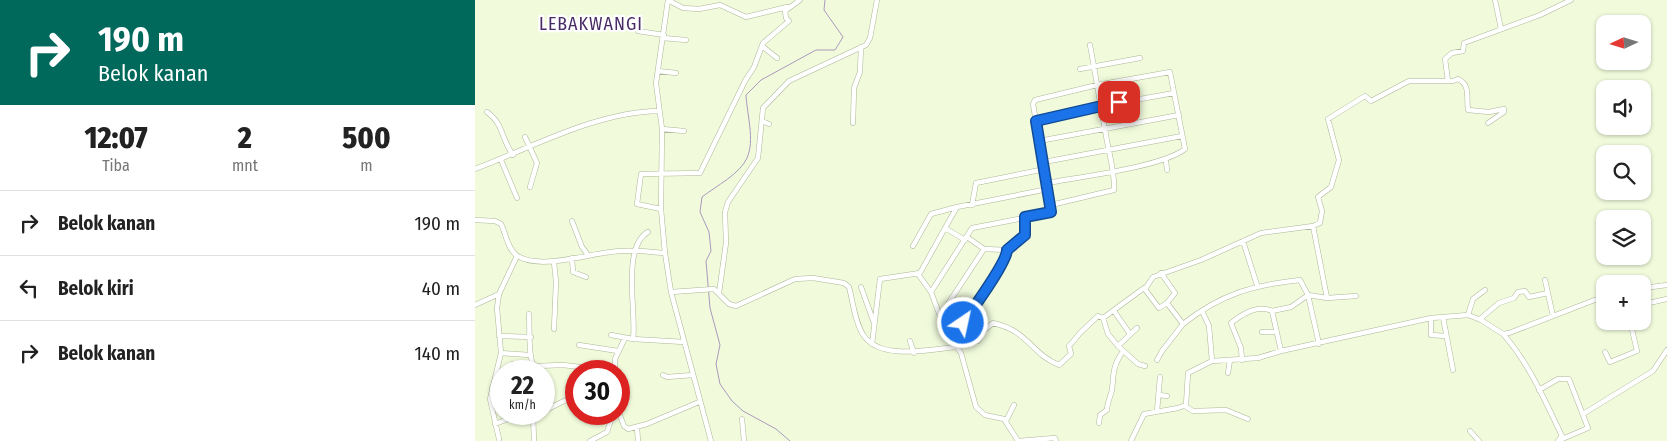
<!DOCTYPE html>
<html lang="id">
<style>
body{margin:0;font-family:"Fira Sans Condensed",sans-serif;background:#f6f6f6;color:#222;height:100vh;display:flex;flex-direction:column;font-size:19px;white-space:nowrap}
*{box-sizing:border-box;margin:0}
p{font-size:16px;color:#767676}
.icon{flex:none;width:28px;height:28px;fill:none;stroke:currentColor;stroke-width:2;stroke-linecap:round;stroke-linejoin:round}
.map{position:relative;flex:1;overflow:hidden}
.details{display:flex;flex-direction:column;background:#fff;width:475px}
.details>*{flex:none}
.guide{background:#00695c;color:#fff;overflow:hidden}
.needle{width:32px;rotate:266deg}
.controls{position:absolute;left:1121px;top:15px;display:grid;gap:10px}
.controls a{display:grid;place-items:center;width:55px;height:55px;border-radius:10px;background:#fff;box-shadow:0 1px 4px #0004;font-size:25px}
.speed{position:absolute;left:15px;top:360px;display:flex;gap:10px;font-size:25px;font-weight:700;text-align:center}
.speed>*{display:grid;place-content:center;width:65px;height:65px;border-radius:50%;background:#fff;box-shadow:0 1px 4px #0004;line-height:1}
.speed small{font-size:12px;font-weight:400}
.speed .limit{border:8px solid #d22;background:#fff;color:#111}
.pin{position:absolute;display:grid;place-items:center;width:42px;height:42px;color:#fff;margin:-21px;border-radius:10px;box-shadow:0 2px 8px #0006}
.me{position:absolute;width:55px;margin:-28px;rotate:34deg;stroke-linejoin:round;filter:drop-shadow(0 0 4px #0008)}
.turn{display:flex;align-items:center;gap:18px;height:105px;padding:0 15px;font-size:22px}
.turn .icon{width:65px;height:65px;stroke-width:2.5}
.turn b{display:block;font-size:35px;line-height:42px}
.eta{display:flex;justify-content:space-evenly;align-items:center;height:85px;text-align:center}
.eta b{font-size:30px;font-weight:800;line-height:35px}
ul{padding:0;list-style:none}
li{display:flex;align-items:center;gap:15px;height:65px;padding:0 15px;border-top:1px solid #e0e0e0}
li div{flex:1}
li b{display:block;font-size:19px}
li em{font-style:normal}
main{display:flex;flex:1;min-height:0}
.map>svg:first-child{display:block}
</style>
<main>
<section class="details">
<div class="guide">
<div class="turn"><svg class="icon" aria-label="right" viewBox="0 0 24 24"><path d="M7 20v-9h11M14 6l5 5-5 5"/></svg><div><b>190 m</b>Belok kanan</div></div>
</div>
<div class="eta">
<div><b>12:07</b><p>Tiba</p></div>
<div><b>2</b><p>mnt</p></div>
<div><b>500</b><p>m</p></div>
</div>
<ul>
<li><svg class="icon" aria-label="right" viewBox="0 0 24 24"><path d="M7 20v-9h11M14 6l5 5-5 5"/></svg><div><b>Belok kanan</b></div><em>190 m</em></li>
<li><svg class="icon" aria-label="left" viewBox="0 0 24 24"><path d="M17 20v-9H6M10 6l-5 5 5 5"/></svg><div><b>Belok kiri</b></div><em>40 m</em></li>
<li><svg class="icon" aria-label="right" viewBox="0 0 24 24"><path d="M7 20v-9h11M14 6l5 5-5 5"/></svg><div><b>Belok kanan</b></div><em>140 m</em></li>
</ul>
</section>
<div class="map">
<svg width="1192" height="441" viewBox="0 0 1192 441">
<rect width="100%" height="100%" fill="#f1fbdc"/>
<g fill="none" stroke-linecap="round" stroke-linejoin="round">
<path stroke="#aa99bc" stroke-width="1" d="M315 441 301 429 268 411 257 401 245 384 241 364 245 345 235 308 231 261 236 251 234 232 225 212 227 197C241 186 265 174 272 158 280 140 272 115 271 95L286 80 341 50H360L368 37 349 10 350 0"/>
<g stroke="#adb699" stroke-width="5.5">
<path id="minor" d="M193 0 181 83 187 129 186 209 190 253 196 292 236 441
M193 0 208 8 224 9 245 5 271 17 312 7
M1020 0 1026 29
M163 31 189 35
M188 38 211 40
M287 46 302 58
M605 69 665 58
M183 71 201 73
M973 81 970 59 977 53 988 51 989 43 1065 15 1096 0
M12 112C29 124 26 139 38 155
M287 121 294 124
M561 121 626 106 699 93
M378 123 379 88 385 72 386 47
M187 129 209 131
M50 137 62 163 55 187
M564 141 704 115
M26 160 42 198
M691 161 692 170
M569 162 707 136
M0 169C58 147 121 112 184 111
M572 183C604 177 687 167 710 149L695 72 622 85 560 100 558 104C563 137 569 171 576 205L639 190C640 174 635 157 632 141 626 109 621 77 615 45
M497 205 501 183 570 169
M186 209 162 204 166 174 225 173 270 81 279 67 288 43 314 21 311 18 310 11 325 0
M0 220 20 221 26 224C31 234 32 247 41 255 65 272 120 251 147 251 161 250 176 252 190 253
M97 221 107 247 113 255
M470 228 482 207 573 189
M768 241 782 285
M438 246 456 214 482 207
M532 250 550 235V217
M97 258 98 272 111 277
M79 262 81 282 79 329
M686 273 700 293 692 303 708 324C746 294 778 285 825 280L833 295 844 344
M443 274 456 292 471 332 478 336 532 254V250L509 249 492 237
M1070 280 1078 316
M386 287 399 323
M1170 287 1174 303 1192 299
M1169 288 1192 285
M670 289 678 277 726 260 786 233 838 226
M1125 289 1126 297
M196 292 239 289 254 304 261 306 320 279 338 278 369 283 374 287C378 302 380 323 389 336 407 361 456 349 482 347L487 343 503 341 508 331 518 323C554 331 555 353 584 365L596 354 594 346 606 332 623 316 628 318
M456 292 497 228 575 213 576 205
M244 293 251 243 250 212 253 202 283 158 288 108 314 81 391 45 395 38 402 0
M852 298 838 226 845 223 847 211 843 197 856 187 864 160 853 119 890 96 896 101 934 81H978L983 79C996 85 991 98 993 110L1014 112 1029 109V112L1013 123
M0 305 24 294
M639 311 655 334
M727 311 734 326 737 361
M54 314C55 326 53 355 58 364L61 366 88 365 105 367 116 371
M993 315 998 299 1010 290
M465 316 509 249
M968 317 978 370
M956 318V335L971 336
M1005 319 1024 303 1039 298 1043 292 1050 291 1054 297 1073 293
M662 328 643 346 663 364 670 366
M787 332H801
M1028 334C1054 363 1070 401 1087 436L1083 441
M136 335 158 339 209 342
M24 336 56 337
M158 339C162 315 146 247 173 232
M435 341 439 353
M397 344 405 279 445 273 470 228 490 240
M104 345 143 351
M643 346 633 334 628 318 669 288 684 308 692 303
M482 347 486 353 501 407 510 415 529 419 543 441
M806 351 797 311 816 307 833 295 852 298 881 296
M1130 352 1135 362 1162 351 1155 321
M26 353 54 355
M682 360 687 351 708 324
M767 360 766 348 756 323C767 314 783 304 797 311
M37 371 38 364
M140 371V359L150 338
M753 373 755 360
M188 375 192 377 218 375
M69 386 75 385
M17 388 26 387
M1064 390 1083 379H1094L1113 428 1087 439
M684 395 692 396
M710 406 718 411 751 410 773 419
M69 411 101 395
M682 411 685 377
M144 413 149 426 153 429 172 424 224 402
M58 414 59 441
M1108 414 1178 371 1192 350
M38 417 44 415 64 414
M267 419 269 441
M531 421 539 405
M624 423 625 415 632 410C632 403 636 395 637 390 639 372 637 368 648 351
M20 424 38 417 37 414
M162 427 163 441
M995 431 1004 441
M24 439 15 399 26 353 22 308 24 294 42 256
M115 441 132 432 138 414
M543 441 580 438 581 441
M656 441 669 414 703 408 711 405 713 373 737 361 783 358 806 351 956 318 993 315 1006 320 1028 334 1034 333 1130 296"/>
</g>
<use href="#minor" stroke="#fff" stroke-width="4.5"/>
</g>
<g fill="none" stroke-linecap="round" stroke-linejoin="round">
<g stroke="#114b97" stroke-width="12">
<path id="route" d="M488 323C497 310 532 262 532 250L550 235V217L576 212 561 121 644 102"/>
</g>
<use href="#route" stroke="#1a73e8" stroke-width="9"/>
</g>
<g text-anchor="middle" stroke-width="4.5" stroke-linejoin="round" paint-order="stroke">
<g font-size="18" letter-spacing="1" fill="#482b65" stroke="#fff">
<text x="116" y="30">LEBAKWANGI</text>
</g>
</g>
</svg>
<div class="controls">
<a><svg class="needle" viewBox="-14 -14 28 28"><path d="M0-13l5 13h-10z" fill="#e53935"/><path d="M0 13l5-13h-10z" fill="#767676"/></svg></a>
<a><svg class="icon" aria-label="sound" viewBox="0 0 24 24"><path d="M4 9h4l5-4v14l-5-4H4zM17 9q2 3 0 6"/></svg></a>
<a><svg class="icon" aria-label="search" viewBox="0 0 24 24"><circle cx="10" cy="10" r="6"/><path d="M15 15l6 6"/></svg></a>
<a><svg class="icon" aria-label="layers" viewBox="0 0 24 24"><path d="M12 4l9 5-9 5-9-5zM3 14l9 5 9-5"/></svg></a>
<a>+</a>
</div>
<div class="speed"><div>22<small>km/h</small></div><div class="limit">30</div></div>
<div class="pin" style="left:644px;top:102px;background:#d93025"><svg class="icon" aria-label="arrive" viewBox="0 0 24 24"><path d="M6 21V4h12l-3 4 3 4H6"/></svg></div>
<svg class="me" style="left:488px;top:323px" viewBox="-20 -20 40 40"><circle r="17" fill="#1a73e8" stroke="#fff" stroke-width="3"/><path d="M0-11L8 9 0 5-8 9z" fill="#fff"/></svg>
</div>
</main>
